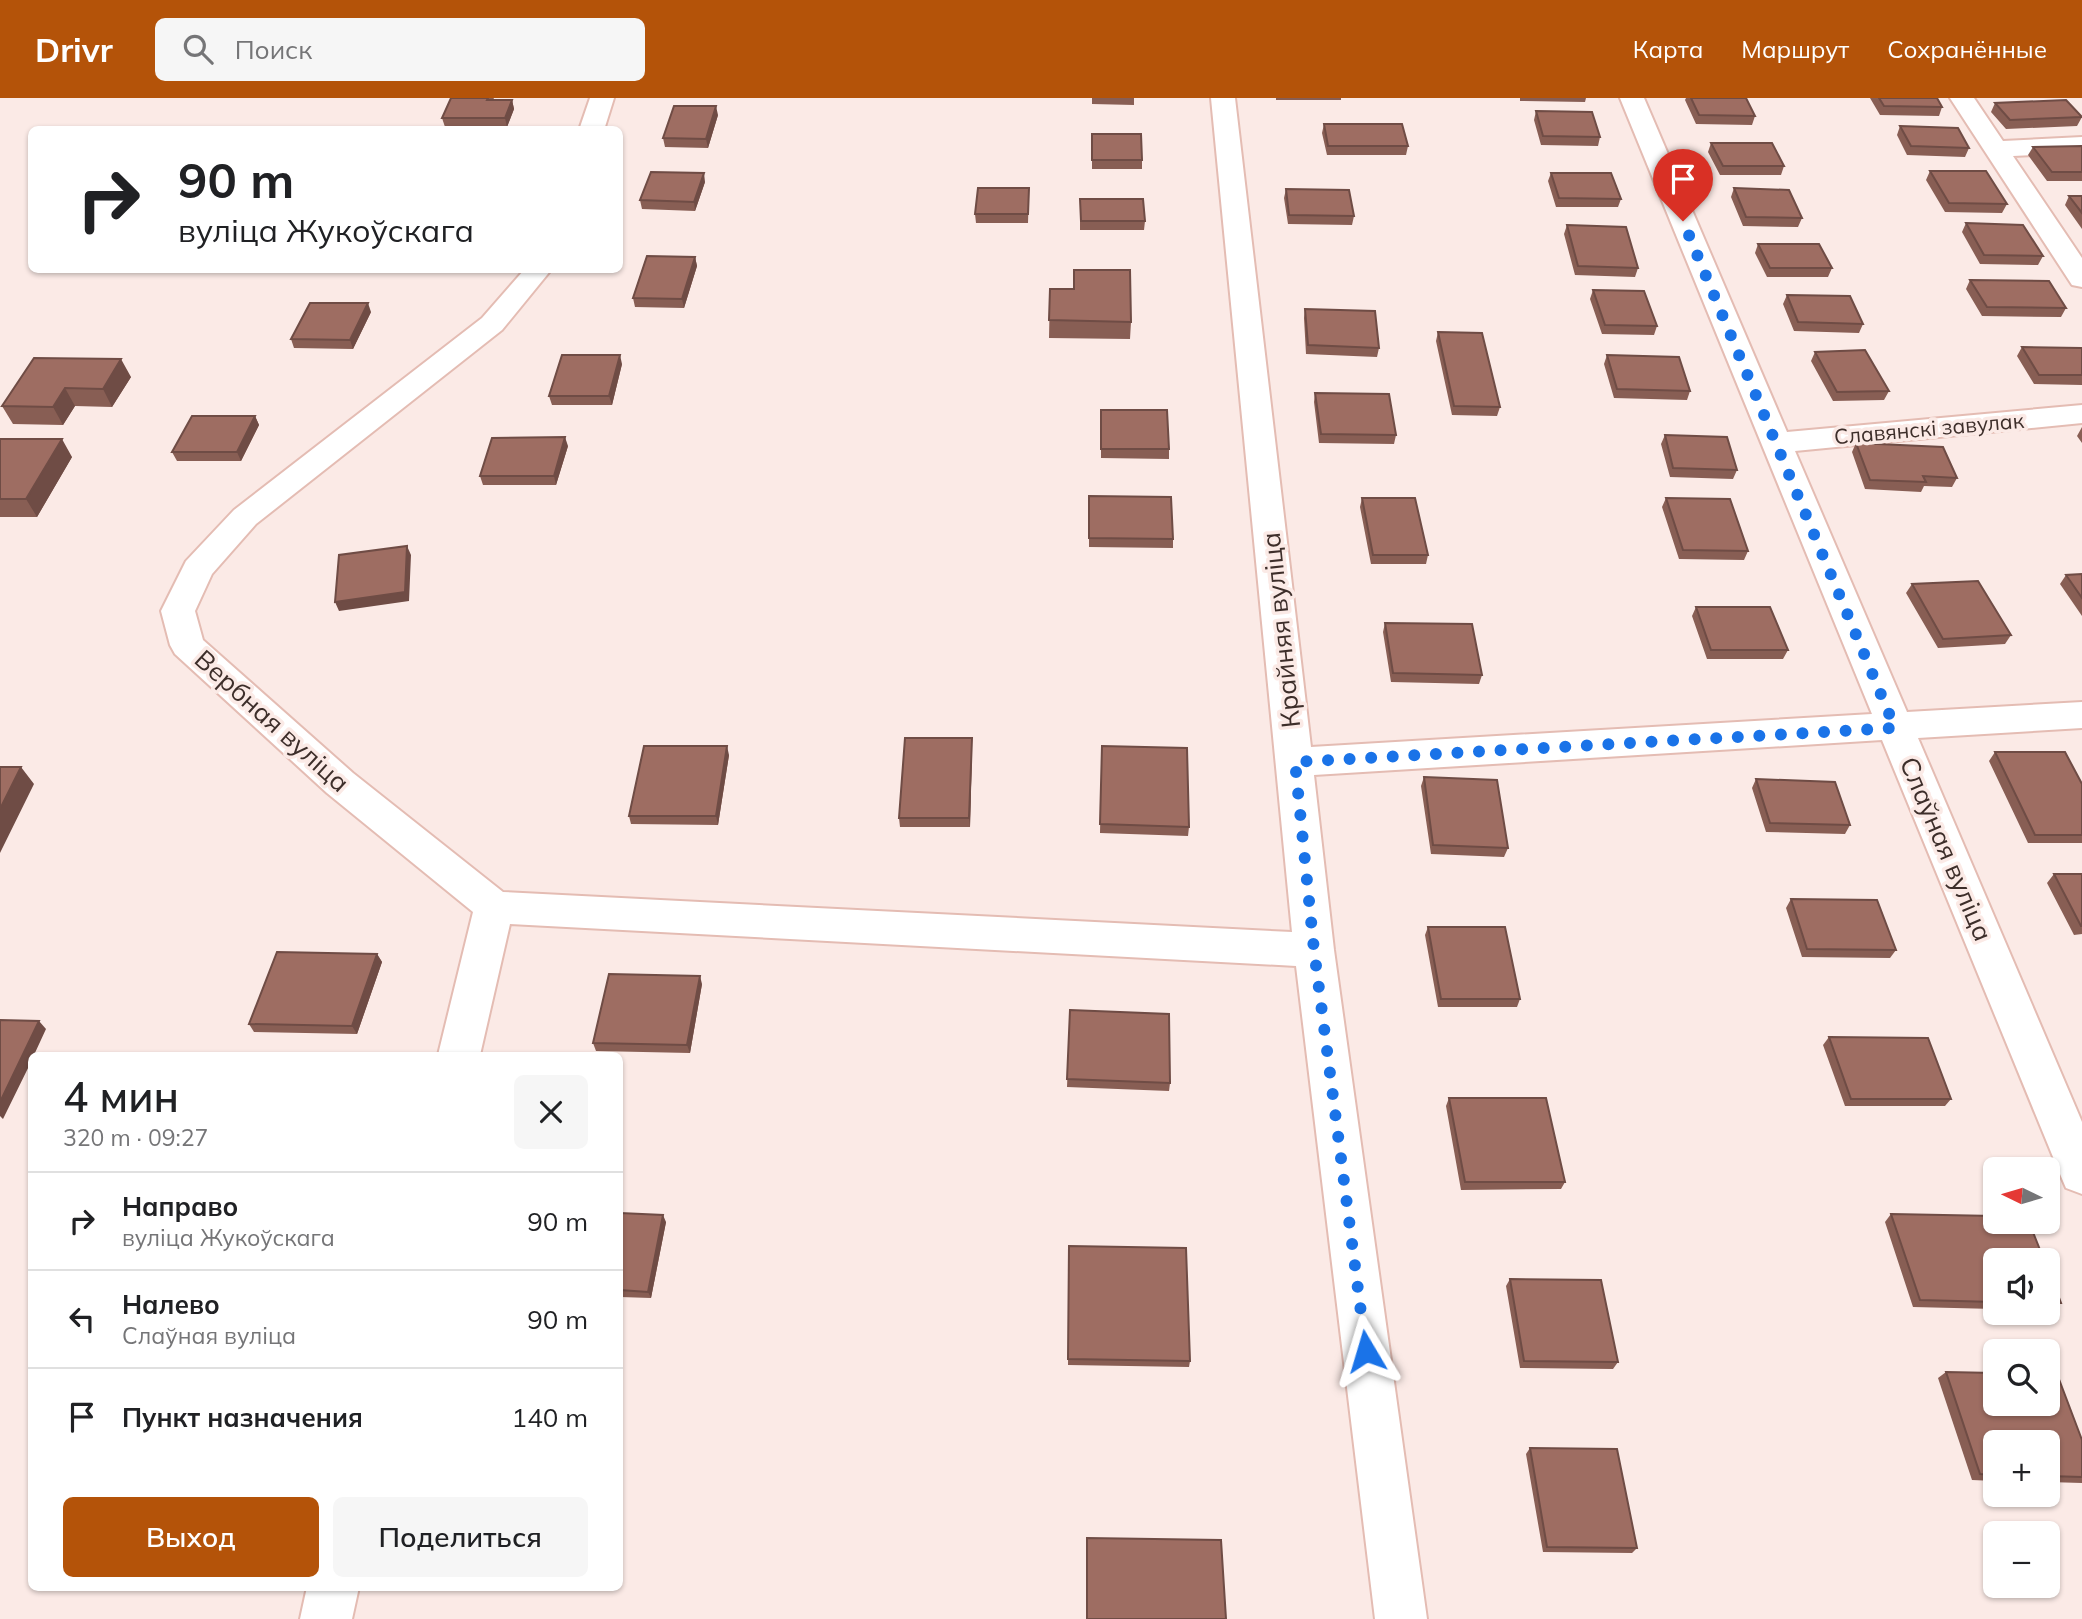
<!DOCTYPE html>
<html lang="ru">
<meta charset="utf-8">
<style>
body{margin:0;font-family:Mulish,sans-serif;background:#f6f6f6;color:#202124;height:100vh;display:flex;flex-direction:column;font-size:26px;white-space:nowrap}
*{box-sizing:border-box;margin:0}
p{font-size:23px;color:#757577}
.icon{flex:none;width:38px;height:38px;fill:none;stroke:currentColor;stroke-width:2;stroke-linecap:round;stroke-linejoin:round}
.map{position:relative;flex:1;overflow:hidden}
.drawer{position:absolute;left:28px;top:954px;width:595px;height:539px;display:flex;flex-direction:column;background:#fff;border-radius:10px;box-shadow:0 2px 5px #0004}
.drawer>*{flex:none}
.top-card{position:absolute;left:28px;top:28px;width:595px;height:147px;border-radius:10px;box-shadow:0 2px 5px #0004;background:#fff;color:#202124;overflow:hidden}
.needle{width:46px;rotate:275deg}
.tools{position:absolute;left:1983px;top:1059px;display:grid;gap:14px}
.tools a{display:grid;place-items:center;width:77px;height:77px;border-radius:10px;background:#fff;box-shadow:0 2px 5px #0004;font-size:35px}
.pin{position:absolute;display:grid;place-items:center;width:60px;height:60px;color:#fff;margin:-72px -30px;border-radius:50% 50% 50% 0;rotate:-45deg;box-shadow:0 0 7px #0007}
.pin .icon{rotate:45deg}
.me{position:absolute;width:77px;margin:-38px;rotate:353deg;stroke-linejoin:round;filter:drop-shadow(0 0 5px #0008)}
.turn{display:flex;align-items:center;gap:24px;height:147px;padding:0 35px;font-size:32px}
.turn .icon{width:91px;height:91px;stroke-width:2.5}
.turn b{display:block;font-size:49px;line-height:60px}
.round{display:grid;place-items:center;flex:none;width:74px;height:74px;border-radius:10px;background:#f6f6f6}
.headline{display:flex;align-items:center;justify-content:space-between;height:119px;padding:0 35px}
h1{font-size:42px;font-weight:600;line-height:52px}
.action{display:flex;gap:14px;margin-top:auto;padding:14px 35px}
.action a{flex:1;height:80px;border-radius:10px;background:#b45309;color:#fff;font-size:28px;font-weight:600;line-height:80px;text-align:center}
.action a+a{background:#f6f6f6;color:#202124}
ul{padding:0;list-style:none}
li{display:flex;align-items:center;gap:21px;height:98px;padding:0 35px;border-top:2px solid #e0e0e0}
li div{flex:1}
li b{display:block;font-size:26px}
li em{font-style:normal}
header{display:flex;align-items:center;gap:42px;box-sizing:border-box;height:98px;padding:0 35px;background:#b45309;color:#fff}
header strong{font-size:33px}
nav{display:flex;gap:38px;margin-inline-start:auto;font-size:24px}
.search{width:490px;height:63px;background:#f6f6f6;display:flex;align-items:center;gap:18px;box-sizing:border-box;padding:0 24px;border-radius:10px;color:#757577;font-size:26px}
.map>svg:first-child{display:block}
</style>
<header>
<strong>Drivr</strong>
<div class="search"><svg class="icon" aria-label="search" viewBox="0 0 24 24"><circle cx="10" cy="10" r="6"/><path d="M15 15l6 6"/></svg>Поиск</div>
<nav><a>Карта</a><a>Маршрут</a><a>Сохранённые</a></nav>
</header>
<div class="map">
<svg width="2082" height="1521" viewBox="0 0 2082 1521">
<rect width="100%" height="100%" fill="#fbeae6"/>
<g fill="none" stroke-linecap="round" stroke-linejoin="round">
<g stroke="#e4bcb3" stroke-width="4">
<path id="street" d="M590 0H614L604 32H579Z
M1211 0H1235L1311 649 1872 616 1620 0H1644L1787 334 2082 307V325L1795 353 1907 614 2082 604V630L1918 640 2082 1024V1096L2066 1090 2060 1076 1882 642 1314 677 1334 852 1427 1521H1375L1296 868 510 826 480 957H438L473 814 327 695 175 556 170 547 161 513 186 463 234 412 482 220 524 172H551L502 232 256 426 212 476 195 513 203 542 353 675 503 794 1292 834Z
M1950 0H1974L2003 43 2082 39V55L2013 58 2082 160V189L2072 187Z
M307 1489H359L352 1521H300Z"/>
</g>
<use href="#street" fill="#fff" fill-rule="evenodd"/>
</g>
<path fill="#885e54" d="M451 0H494L493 2H512L514 11 507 29H445L442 20Z
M1092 0H1134V7L1092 6Z
M1276 0H1341V2H1276Z
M1520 0H1586L1585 4 1520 3Z
M1686 0H1746L1755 18 1752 27 1696 26 1685 2Z
M1870 0H1937L1942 9 1939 18 1880 17Z
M1995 5 2082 19 2077 28 2006 31 1991 14Z
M1536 13 1600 39 1598 48 1541 47 1534 22Z
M718 17 708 50 665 49 663 40Z
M1324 26 1408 48 1406 57H1327L1322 35Z
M1900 28 1969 50 1965 59 1907 57 1897 37Z
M1092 36 1142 62V71H1092Z
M1711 45 1784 68 1781 77H1720L1708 54Z
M2082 48V83H2047L2028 57 2033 49Z
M1930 73 2007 106 2002 115 1945 114 1926 82Z
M1551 75 1621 101 1618 109H1556L1548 83Z
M705 84 695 113 642 111 640 102Z
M1029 90 1028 125H976L975 116Z
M1734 90 1802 120 1798 129 1743 128 1731 99Z
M1286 91 1354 118 1352 127 1288 126 1284 100Z
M2069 98H2082V131L2065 107Z
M1080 101 1145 123 1144 132H1080Z
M1966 125 2043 158 2038 167 1980 166 1962 134Z
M1567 127 1638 170 1635 179 1575 177 1564 136Z
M1758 146 1832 170 1828 179H1767L1755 155Z
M695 159 697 168 684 210 635 209 633 200Z
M1970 182 2066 210 2061 219 1982 218 1966 191Z
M1050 191 1131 224 1130 241 1049 240Z
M1593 192 1657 228 1654 237 1602 236 1590 201Z
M1787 197 1863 226 1859 235 1794 233 1783 206Z
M1305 211 1379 250 1377 259 1306 256 1304 220Z
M371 214 353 251 294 250 291 241Z
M1438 234 1500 309 1497 318 1452 317 1436 243Z
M2022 249 2082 250V287L2034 286 2017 258Z
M1815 254 1889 293 1884 302 1833 303 1811 263Z
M1607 257 1690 293 1687 302 1614 300 1604 266Z
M34 260 131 279 112 309 75 308 63 327 13 326 2 308Z
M622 266 612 307H552L549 298Z
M1315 295 1396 337 1394 346 1319 345 1314 304Z
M1101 312 1169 351V361L1101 360Z
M255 318 259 327 241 363H177L172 354Z
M2082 329V345L2077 338Z
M1665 337 1737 372 1733 381 1670 379 1661 346Z
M0 341 72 359 37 419H0Z
M1856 345 1957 380 1952 389 1924 388 1921 394 1865 391 1852 354Z
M568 348 556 387H483L480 378Z
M1089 398 1173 441V450L1089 449Z
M1362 400 1428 457 1426 466H1371L1360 409Z
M1666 400 1748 453 1744 462 1679 461 1662 409Z
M2082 476V518L2060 486 2066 477Z
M1912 486 2011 537 2005 546 1938 550 1906 495Z
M1696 509 1788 552 1783 561H1707L1692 518Z
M1385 525 1482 577 1479 586 1391 584 1383 534Z
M1102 648 1189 729 1188 738 1100 735Z
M972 649 970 729H900L899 720Z
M1995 654 2082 686V745H2028L1989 663Z
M729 657 718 727 631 726 629 718Z
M1424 679 1508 750 1504 759 1431 756 1421 688Z
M1756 681 1850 727 1845 736 1766 734 1752 690Z
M2054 776H2082V836L2074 837 2047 785Z
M1791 801 1896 852 1890 860 1802 859 1786 810Z
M1428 829 1520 901 1517 909H1438L1425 837Z
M377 856 382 864 357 936 254 934 249 926Z
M702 886 690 955 596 953 593 945Z
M1070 912 1170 985 1169 993 1067 989Z
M1829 939 1951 1001 1945 1008H1845L1823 947Z
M1449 1000 1565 1084 1561 1091 1461 1092 1446 1008Z
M620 1115 666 1124 651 1200 620 1199Z
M1891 1116 1995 1162V1211L1913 1209 1885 1124Z
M1069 1148 1190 1263 1189 1269 1068 1267Z
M2048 1170 2061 1205 2053 1212H2048Z
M1510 1181 1618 1264 1613 1271 1520 1270 1506 1188Z
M1946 1274 2082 1342V1385L2048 1384V1344H1995V1383L1972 1382 1938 1280Z
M1530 1350 1637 1450 1632 1455 1543 1454 1526 1356Z"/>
<path fill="#6f4c45" d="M512 2 514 11 507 29 505 20Z
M716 8 718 17 708 50 706 41Z
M704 75 705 84 695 113 694 104Z
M695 159 697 168 684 210 682 201Z
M368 205 371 214 353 251 350 242Z
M620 257 622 266 612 307 609 298Z
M121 261 131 279 112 309 103 291Z
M65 290 75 308 63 327 53 309Z
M255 318 259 327 241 363 237 354Z
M565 339 568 348 556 387 554 378Z
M62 341 72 359 37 419 26 401Z
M407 448 411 457 409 503 339 513 335 504Z
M972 640V649L970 729 969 720Z
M727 648 729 657 718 727 716 718Z
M21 669 34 686 0 755V711Z
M377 856 382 864 357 936 352 928Z
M700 878 702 886 690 955 687 947Z
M39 923 46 931 34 957H32V962L3 1021 0 1018V1004Z
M663 1117 666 1124 651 1200 648 1194Z"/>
<path fill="#9e6d62" stroke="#6f4c45" stroke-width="2" d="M451 0H488L487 2H512L505 20H442Z
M1691 0H1746L1755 18 1699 17Z
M1879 0H1937L1942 9 1884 8Z
M2066 2 2082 19 2010 22 1995 5Z
M674 8H716L706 41 663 40Z
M1536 13 1592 14 1600 39 1543 38Z
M1324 26H1402L1408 48H1328Z
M1900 28 1958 30 1969 50 1911 48Z
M1092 36H1141L1142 62H1092Z
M1711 45H1772L1784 68H1723Z
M2082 48V74H2052L2033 49Z
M1930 73H1986L2007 106 1949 105Z
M651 74 704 75 694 104 640 102Z
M1551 75H1611L1621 101 1559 100Z
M978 90H1029L1028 116H975Z
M1734 90 1789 92 1802 120 1746 119Z
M1286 91 1349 92 1354 118 1289 117Z
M2069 98H2082V115Z
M1080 101H1143L1145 123H1081Z
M1966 125 2023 127 2043 158 1984 157Z
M1567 127 1626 129 1638 170 1578 168Z
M1758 146H1819L1832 170H1770Z
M647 158 695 159 682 201 633 200Z
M1074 172H1130L1131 224 1049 222 1050 191H1074Z
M1970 182 2049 183 2066 210 1987 209Z
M1593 192 1644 193 1657 228 1605 227Z
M1787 197 1850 198 1863 226 1798 224Z
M310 205H368L350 242 291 241Z
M1305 211 1375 213 1379 250 1308 247Z
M1438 234 1482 235 1500 309 1454 308Z
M2022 249 2082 250V277H2039Z
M1865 252 1889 293 1837 294 1815 254Z
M562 257H620L609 298H549Z
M1607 257 1679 259 1690 293 1617 291Z
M34 260 121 261 103 291 65 290 53 309 2 308Z
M1315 295 1389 296 1396 337 1321 336Z
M1101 312H1167L1169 351H1101Z
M192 318H255L237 354H172Z
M1665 337 1727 339 1737 372 1673 370Z
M565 339 554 378H480L492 340Z
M0 341H62L26 401H0Z
M1856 345 1943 349 1957 380 1923 378 1926 384 1870 382Z
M1089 398 1171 399 1173 441 1089 440Z
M1362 400H1415L1428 457H1373Z
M1666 400 1730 401 1748 453 1683 452Z
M407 448 405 494 335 504 339 457Z
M2082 476V500L2066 477Z
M1978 483 2011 537 1943 541 1912 486Z
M1696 509H1770L1788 552H1711Z
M1385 525 1472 526 1482 577 1393 575Z
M905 640H972L969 720H899Z
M644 648H727L716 718H629Z
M1102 648 1187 650 1189 729 1100 726Z
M1995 654H2065L2082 686V737H2035Z
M0 669H21L0 711Z
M1424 679 1497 682 1508 750 1433 747Z
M1756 681 1835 684 1850 727 1770 725Z
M2054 776H2082V828H2081Z
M1791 801 1877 802 1896 852 1807 851Z
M1428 829H1505L1520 901H1441Z
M277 854 377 856 352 928 249 926Z
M609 876 700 878 687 947 593 945Z
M1070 912 1169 916 1170 985 1067 981Z
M0 922 39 923 0 1004Z
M1829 939 1928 940 1951 1001H1851Z
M1449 1000H1546L1565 1084H1465Z
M620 1115 663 1117 648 1194 620 1192Z
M1891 1116 1995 1118V1124H2029L2044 1162H1995V1204L1920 1202Z
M1069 1148 1186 1150 1190 1263 1068 1261Z
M2048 1170 2061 1205H2048Z
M1510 1181 1601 1182 1618 1264 1524 1263Z
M1946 1274 1995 1275V1306H2048V1276H2057L2082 1342V1379L2048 1378V1344H1995V1377L1980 1376Z
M1530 1350 1617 1351 1637 1450 1547 1449Z
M1087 1440 1221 1442 1226 1521H1087Z"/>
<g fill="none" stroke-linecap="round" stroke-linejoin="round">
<path stroke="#1a73e8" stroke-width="12" stroke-dasharray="0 21.6" d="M1366 1253 1314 852 1295 664 1895 630 1683 123"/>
</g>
<g text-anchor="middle" stroke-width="7" stroke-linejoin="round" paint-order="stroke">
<g font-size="21" fill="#3d2e2a" stroke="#fbeae6">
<text transform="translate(1929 331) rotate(-5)" y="7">Славянскі завулак</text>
</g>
<g font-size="26" fill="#3d2e2a" stroke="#fbeae6">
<text transform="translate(1281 532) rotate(-96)" y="9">Крайняя вуліца</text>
<text transform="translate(272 623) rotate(42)" y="9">Вербная вуліца</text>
<text transform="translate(1946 751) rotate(67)" y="9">Слаўная вуліца</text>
</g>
</g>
</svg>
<div class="tools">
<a><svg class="needle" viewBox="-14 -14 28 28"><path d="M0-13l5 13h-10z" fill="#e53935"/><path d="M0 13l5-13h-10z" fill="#757577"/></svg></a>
<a><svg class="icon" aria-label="sound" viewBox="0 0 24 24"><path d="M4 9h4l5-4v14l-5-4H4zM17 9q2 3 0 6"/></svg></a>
<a><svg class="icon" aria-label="search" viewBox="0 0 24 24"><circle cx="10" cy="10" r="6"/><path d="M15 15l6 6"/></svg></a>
<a>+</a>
<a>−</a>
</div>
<div class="pin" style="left:1683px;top:123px;background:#d93025"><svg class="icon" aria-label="arrive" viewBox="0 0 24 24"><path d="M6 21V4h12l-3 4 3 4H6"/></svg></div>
<svg class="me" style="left:1366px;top:1253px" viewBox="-20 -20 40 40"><path d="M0-17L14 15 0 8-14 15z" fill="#1a73e8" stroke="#fff" stroke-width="4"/></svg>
<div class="top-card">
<div class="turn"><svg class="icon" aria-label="right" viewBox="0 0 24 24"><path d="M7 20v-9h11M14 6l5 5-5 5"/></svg><div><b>90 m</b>вуліца Жукоўскага</div></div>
</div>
<section class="drawer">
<div class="headline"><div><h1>4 мин</h1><p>320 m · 09:27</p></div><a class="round"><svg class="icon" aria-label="close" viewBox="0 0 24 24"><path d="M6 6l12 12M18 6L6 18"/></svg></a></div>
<ul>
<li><svg class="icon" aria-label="right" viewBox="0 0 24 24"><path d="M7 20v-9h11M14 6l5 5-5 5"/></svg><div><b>Направо</b><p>вуліца Жукоўскага</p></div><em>90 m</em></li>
<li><svg class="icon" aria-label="left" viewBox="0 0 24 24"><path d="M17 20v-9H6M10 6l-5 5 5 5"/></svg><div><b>Налево</b><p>Слаўная вуліца</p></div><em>90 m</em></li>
<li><svg class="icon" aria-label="arrive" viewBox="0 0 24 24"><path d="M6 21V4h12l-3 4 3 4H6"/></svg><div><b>Пункт назначения</b></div><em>140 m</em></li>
</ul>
<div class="action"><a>Выход</a><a>Поделиться</a></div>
</section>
</div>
